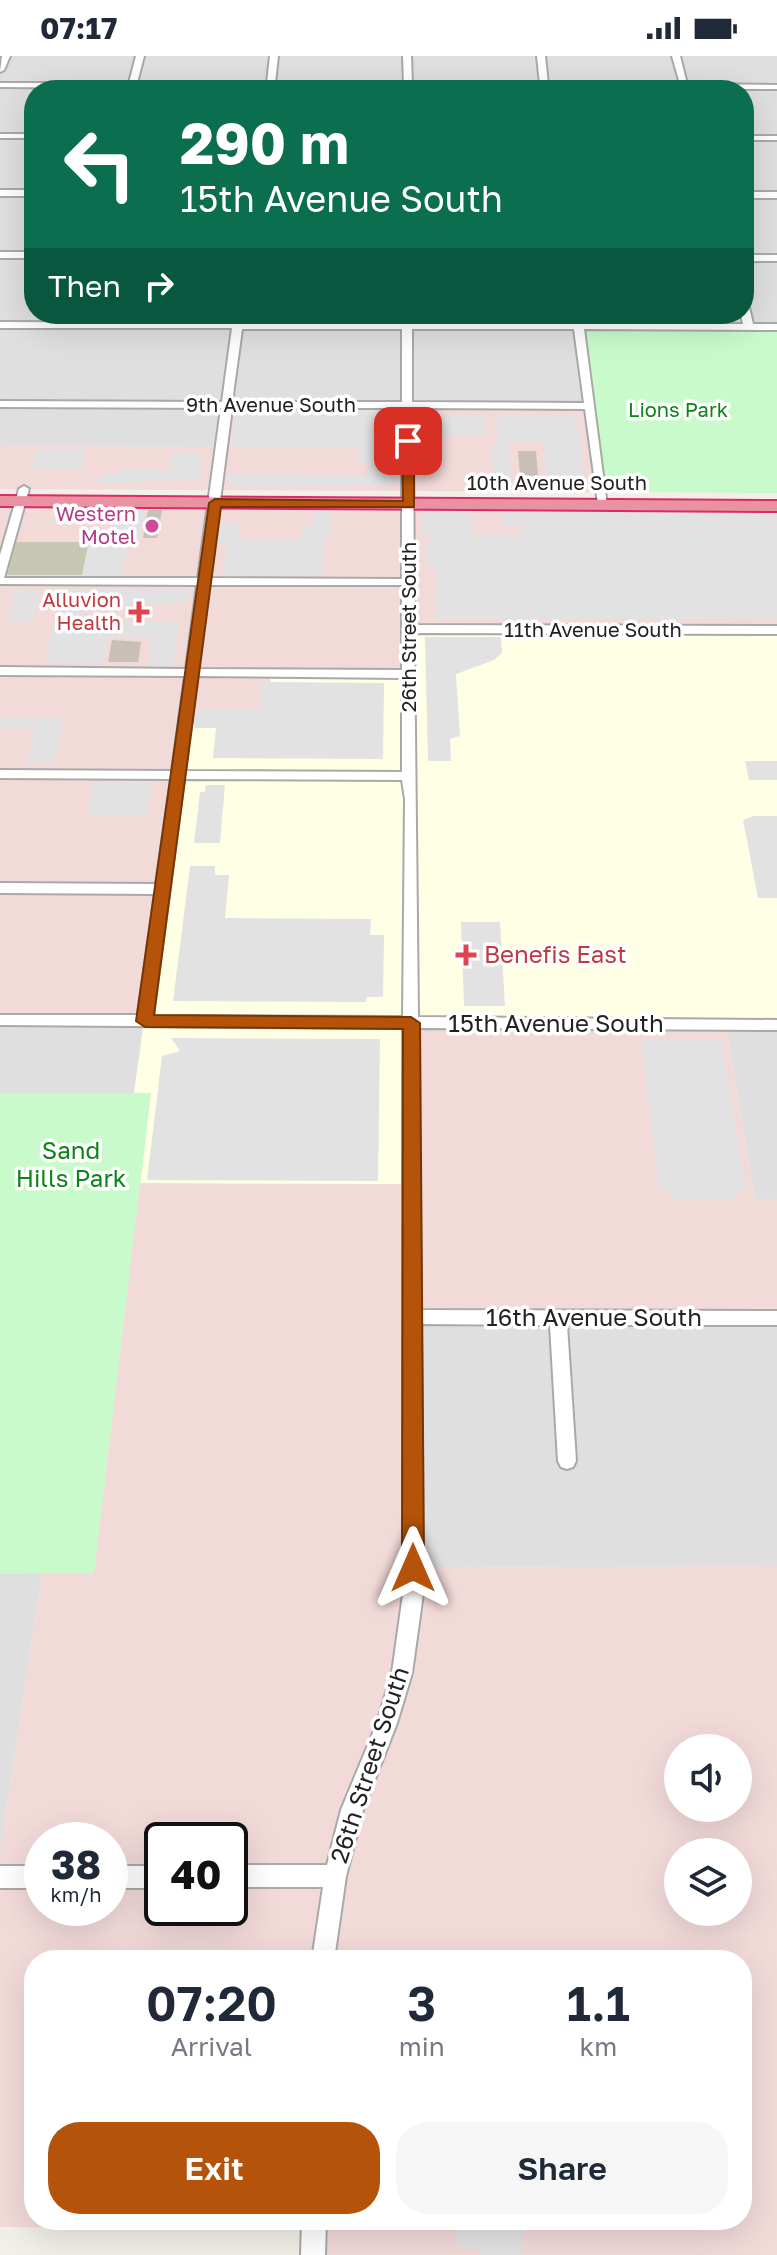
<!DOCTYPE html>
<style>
body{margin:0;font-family:"Golos Text",sans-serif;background:#f6f6f7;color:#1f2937;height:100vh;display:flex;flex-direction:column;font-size:30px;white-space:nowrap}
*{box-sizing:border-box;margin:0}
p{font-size:26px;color:#747a83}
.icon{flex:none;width:44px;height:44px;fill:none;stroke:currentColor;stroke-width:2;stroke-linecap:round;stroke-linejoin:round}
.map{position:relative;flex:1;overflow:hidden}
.sheet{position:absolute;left:24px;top:1894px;width:728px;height:280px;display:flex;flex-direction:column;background:#fff;border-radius:32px;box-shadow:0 8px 32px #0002}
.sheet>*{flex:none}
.guide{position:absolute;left:24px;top:24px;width:730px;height:244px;border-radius:32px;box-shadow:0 8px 32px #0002;background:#0b6e4f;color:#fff;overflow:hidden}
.controls{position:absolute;left:664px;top:1678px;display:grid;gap:16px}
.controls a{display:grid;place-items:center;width:88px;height:88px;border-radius:50%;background:#fff;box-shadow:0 8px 32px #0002;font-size:40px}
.speed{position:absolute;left:24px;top:1766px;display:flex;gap:16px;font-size:40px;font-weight:700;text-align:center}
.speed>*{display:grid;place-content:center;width:104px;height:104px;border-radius:50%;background:#fff;box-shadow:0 8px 32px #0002;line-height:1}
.speed small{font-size:20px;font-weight:400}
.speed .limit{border:4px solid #111;border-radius:12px;background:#fff;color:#111}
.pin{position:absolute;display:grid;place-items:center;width:68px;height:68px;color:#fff;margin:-34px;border-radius:16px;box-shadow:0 4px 12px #0006}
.me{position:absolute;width:88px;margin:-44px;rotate:0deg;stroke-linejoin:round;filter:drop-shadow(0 0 6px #0008)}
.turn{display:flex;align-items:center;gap:28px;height:168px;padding:0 24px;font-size:36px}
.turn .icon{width:104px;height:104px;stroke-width:2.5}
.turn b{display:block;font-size:56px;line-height:68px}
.then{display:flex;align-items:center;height:76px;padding:0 24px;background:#0003;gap:16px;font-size:30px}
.eta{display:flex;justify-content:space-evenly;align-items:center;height:136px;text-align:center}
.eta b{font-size:48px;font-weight:600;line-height:56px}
.button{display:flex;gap:16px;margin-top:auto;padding:16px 24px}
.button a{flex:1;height:92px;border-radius:32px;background:#b45309;color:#fff;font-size:32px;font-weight:600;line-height:92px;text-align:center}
.button a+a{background:#f6f6f7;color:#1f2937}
.status{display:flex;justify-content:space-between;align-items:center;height:56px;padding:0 40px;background:#fff;direction:ltr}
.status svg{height:22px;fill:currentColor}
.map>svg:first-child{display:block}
</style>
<div class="status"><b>07:17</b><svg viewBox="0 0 49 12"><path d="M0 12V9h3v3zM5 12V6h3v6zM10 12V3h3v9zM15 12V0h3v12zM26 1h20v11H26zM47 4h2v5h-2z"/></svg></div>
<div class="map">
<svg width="777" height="2199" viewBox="0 0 777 2199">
<rect width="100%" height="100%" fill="#f2efe9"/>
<path fill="#e0dfdf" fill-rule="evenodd" d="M0 0H777V271L589 350 221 391 0 390ZM34 34H744V258H34Z
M0 964 145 965 134 1037H0Z
M726 969H777V1143H755Z
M411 1261 777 1262V1510L413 1512Z
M42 1517 0 1796V1518Z"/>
<path fill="#f2dad9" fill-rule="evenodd" d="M227 349 589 350 601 436 0 433V390L221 391Z
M0 445 777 450V574L409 618H271L268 673 145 965 0 964Z
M411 967 726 969 755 1143H777V1262H412L413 1512 777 1510V2199H312L313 2172 0 2171V1796L42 1517H94L140 1127 410 1128ZM678 1692H738V1752H678ZM42 1784H110V1852H42ZM162 1784H230V1852H162ZM678 1796H738V1856H678ZM34 1904H742V2164H34Z"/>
<path fill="#ffffe5" d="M407 258H577L578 271H407Z
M410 573 777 574V969L412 967 411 1128 140 1127 151 1037H134L185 668H232L268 673 271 617 409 618Z"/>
<path fill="#c7c7b4" d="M16 486H89L82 519H7Z"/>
<path fill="#c8facc" d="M578 271 777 272V437L601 436Z
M0 1037H151L94 1517 0 1518Z"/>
<path fill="#e2e2e2" d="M242 353 392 354 400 356 398 426 392 429H233L226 425 227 418 368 419 369 407H359V391L231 392 236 356Z
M438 359H484L486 380H429V365H438Z
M496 359H576L586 429H548L543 385H508L511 423H494L492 392 498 384Z
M43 394H86L82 413H32L36 396Z
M172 398H202L198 423H142L141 428H98L100 417H120L122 414H169Z
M118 453H145L140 483H129L122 519H82L90 481H112Z
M314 453H331L330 484H324L322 520H223L227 487H215L218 467H239L238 484H300L301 470 313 469Z
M518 453 777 454V563H436L435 511 427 510V485L437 480H520Z
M430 454H517L518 469H503L502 458H472L473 479H422V458Z
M62 533 189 534 187 548 87 549 84 565H179L173 609H148L151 582H108L103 607H45Z
M15 534H41L33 566H7Z
M425 581H501L502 597 494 604 456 618 460 680 450 683 451 705H428Z
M262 626 384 627 383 703 213 702 216 672H194L196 654H259Z
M0 661H64L54 708H26L35 671H0Z
M745 705H777V724H749Z
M94 725H152L146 760 87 759Z
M206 729H225L220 787H194L200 736H205Z
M753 760H777V842H758L743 764Z
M190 810H215V819H229L225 862 371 863 370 879H384L383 941H367L366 946 173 945Z
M461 866H500L505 950H464Z
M171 982 380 983 378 1125 147 1124 162 1000 180 995Z
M641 983H721L746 1135H734L735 1144 673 1143 672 1135H659Z
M456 2164H523L524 2199H480V2193L456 2192Z"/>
<path fill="#c7bfb8" d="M518 395H536L538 420H520Z
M148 454H162L157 482H143Z
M112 584 141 586 138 606H108Z"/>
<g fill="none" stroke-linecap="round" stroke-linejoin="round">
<g stroke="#a9a9a9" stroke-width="4">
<path id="minor" d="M2 0H10L4 14 0 16Z
M136 0H144L137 27H267L270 0H278L275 27 404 28 403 0H411L412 28H540L537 0H545L548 28H680L672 0H680L687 28 777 29V33L136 32 135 34H127L128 32 0 31V27H129Z
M0 78H34V82H0Z
M744 80H777V84H744Z
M0 134H34V140H0Z
M744 136H777V142H744Z
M0 196H34V202H0Z
M744 199H777V205H744Z
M744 248 749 251 753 268H777V274L584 273 607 450 598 448 585 353 413 352 414 569 777 570V578L414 577 418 961 777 964V974L418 972 421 1254 777 1255V1269H567L576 1405 573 1411 567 1413 561 1411 558 1405 550 1269 421 1268 423 1538 412 1617 397 1667 363 1754 346 1820 334 1904H312L323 1831H230V1809H327L341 1754 377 1667 392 1617 403 1538V972L0 969V959H138L155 838 0 837V827L156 828 171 723 0 722V714L172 715 185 620 0 619V611L186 613 197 529 0 528V499L19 433 24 430 29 433 4 522H198L221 352 0 351V345L222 346 232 272H0V266L233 267 234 258H244L243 267H402V258H412V267L574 268 572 258H582L583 268H743L741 258H744ZM242 273H402V346H232ZM412 273H574L584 347 412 346ZM232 352H402V523L210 522ZM209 529H402V614L198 613ZM197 620 402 622V716L185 715ZM184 723 402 724 405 743 403 961 153 960Z
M0 1810H42V1832H0Z
M110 1810H162V1832H110Z
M302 2164H326L325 2199H301Z"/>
</g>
<g stroke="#dc2a67" stroke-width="4">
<path id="highway" d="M0 440 777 445V455L0 450Z"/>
</g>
<use href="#minor" fill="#fff" fill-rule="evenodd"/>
<use href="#highway" fill="#e892a2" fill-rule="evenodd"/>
</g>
<path fill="#b45309" stroke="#753606" stroke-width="2" d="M408 381 414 385V451H221L154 959 411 961 420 967 424 1512 421 1519 413 1522 405 1519 402 1512 403 973 145 971 136 965 209 447 215 443 403 445 402 385Z"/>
<circle fill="#d1479c" stroke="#fff" stroke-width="3" cx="152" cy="470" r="8"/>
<g fill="#e0444e" stroke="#fff" stroke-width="3">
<path d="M135 544h8v8h8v8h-8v8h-8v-8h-8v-8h8z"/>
<path d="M462 887h8v8h8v8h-8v8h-8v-8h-8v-8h8z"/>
</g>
<g text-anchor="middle" stroke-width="7" stroke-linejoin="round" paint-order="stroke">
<g font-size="20" fill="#222" stroke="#fff">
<text x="271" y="356">9th Avenue South</text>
<text x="557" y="434">10th Avenue South</text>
<text transform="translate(409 571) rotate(-90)" y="7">26th Street South</text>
<text x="593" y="581">11th Avenue South</text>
</g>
<g font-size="20" fill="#0c8416" stroke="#fff">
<text x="678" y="361">Lions Park</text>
</g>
<g font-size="20" fill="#b23c85" stroke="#fff" text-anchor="end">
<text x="136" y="465">Western<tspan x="136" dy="23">Motel</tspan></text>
</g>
<g font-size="20" fill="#be3a42" stroke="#fff" text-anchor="end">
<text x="121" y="551">Alluvion<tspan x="121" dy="23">Health</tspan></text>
</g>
<g font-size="24" fill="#be3a42" stroke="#fff" text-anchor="start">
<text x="484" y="907">Benefis East</text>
</g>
<g font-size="24" fill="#222" stroke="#fff">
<text x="556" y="976">15th Avenue South</text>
<text x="594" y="1270">16th Avenue South</text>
<text transform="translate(370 1709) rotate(-72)" y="8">26th Street South</text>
</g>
<g font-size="24" fill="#0c8416" stroke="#fff">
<text x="71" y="1103">Sand<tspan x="71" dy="28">Hills Park</tspan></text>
</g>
</g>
</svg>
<div class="controls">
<a><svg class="icon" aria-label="sound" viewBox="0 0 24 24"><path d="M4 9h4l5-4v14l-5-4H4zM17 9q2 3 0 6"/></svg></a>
<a><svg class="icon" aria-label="layers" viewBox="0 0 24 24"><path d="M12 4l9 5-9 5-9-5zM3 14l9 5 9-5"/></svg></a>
</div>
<div class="speed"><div>38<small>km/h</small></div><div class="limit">40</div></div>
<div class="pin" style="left:408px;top:385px;background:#d93025"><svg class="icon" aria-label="arrive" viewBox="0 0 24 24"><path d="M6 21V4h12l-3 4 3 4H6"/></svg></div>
<svg class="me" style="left:413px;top:1512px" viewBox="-20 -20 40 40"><path d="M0-17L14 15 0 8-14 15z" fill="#b45309" stroke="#fff" stroke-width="4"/></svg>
<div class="guide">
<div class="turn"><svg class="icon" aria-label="left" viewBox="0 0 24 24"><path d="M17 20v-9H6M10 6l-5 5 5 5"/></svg><div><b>290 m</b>15th Avenue South</div></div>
<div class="then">Then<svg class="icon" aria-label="right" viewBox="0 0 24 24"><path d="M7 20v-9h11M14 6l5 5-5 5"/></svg></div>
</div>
<section class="sheet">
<div class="eta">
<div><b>07:20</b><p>Arrival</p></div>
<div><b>3</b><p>min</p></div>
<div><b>1.1</b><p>km</p></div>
</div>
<div class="button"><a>Exit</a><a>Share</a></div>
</section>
</div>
